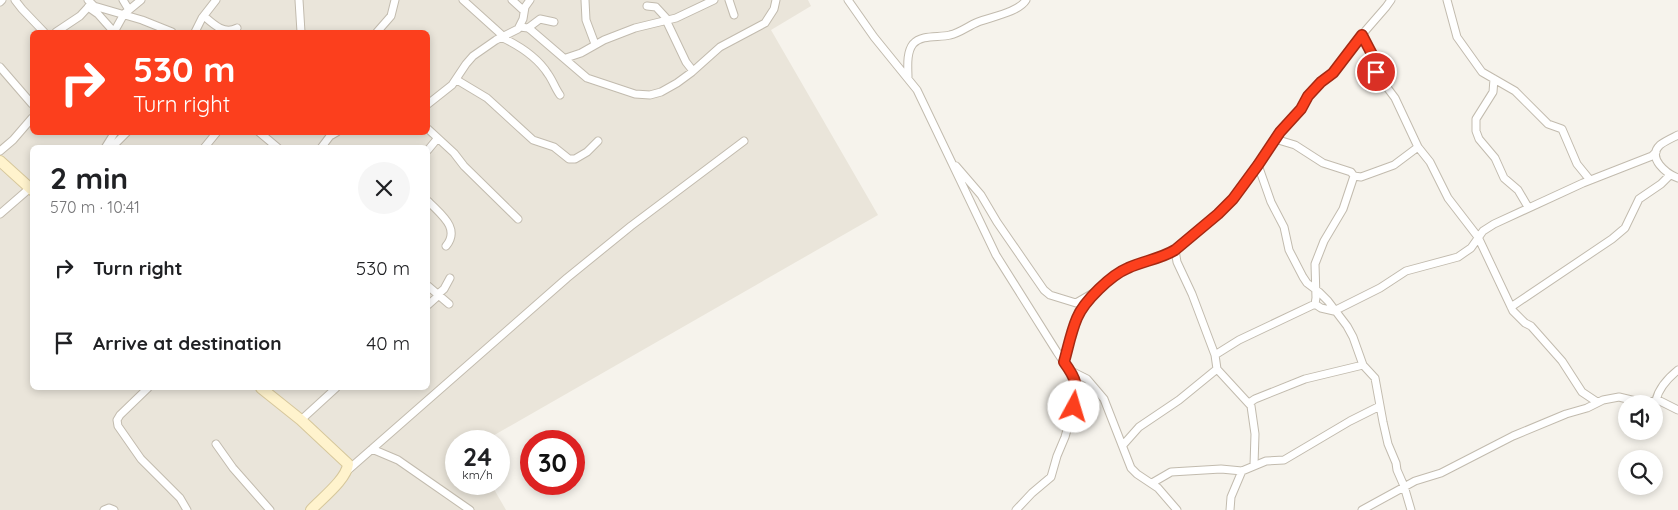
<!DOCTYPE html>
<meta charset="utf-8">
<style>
body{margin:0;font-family:Quicksand,sans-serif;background:#f6f6f6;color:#202124;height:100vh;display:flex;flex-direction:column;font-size:19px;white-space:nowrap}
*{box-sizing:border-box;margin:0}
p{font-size:16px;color:#757577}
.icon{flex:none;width:28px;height:28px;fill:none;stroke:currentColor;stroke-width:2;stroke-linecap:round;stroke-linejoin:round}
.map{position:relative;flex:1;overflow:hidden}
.panel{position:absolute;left:30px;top:145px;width:400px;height:245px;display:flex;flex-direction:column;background:#fff;border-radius:8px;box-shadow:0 2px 8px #0003}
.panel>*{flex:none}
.guide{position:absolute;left:30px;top:30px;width:400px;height:105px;border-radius:8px;box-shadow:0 2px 8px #0003;background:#fc3f1d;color:#fff;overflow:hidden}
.fabs{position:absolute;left:1618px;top:395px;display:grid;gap:10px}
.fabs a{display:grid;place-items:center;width:45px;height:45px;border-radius:50%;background:#fff;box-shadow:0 2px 8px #0003;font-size:25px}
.speed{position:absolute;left:445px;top:430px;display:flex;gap:10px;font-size:25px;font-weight:700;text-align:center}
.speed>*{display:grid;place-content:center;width:65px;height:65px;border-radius:50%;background:#fff;box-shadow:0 2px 8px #0003;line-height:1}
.speed small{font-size:12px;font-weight:400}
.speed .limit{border:8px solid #d22;background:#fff;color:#111}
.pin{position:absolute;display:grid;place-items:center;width:42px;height:42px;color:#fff;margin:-21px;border:2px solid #fff;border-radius:50%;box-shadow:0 1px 5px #0007}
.me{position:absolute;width:55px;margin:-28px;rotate:6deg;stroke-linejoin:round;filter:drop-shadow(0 0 4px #0008)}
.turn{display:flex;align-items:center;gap:18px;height:105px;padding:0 20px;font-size:22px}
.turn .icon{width:65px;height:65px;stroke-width:2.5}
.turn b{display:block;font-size:35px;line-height:42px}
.round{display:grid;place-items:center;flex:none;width:52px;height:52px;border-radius:26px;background:#f6f6f6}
.summary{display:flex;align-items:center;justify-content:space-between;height:85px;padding:0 20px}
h1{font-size:30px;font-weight:700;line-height:38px}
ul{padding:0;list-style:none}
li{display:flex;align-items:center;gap:15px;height:75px;padding:0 20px}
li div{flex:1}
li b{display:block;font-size:19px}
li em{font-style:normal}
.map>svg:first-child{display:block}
</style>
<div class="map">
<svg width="1678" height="510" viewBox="0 0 1678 510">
<rect width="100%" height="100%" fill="#f6f3ec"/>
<path fill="#eae5da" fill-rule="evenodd" d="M0 0H808L811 6 771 30 878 215 484 441H456V484H491L506 510H0ZM32 32H428V132H32ZM32 148H428V388H32Z"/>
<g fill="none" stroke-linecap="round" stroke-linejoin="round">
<g stroke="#c2bbae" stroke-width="9">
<path id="street" d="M15 0 22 9 44 32
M88 0 94 6 142 20 172 32
M123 0 129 10
M299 0 301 32
M463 0 503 36
M512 0 524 11
M585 0 586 20 595 44
M729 0 734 15
M848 0 874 37 917 90 996 255 1057 352 1069 370 1087 379 1104 399 1131 468 1137 474 1158 488 1177 510
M1447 0 1457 37 1482 72 1515 91 1548 124 1562 129 1577 164 1590 180
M0 2 2 0
M647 6 656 7 668 20
M88 7 98 14 114 32
M204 16C213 24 224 35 237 28
M666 20 686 62 693 71
M520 27 528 28 531 30 587 78 635 94 650 95 661 92 677 83 692 72 720 47 765 23 774 9 776 0
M528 28 540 19 554 22
M56 32 80 16 91 4
M114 32 124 14 141 0
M195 32 202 18 216 0
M377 32 391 16 395 0
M1362 35 1375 60 1377 74 1395 98 1418 147 1430 162 1448 198 1478 237 1513 311 1525 323 1531 326 1562 361 1582 392 1597 402
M501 37C518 45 538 58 548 74 553 81 555 88 560 95
M566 58 581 53 604 40 635 28 676 18 714 0
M0 67 32 104
M908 78C908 68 906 53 913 44 922 34 939 38 950 35 960 33 968 26 978 22 991 17 1019 12 1026 0
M1494 79 1493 92 1476 119V131L1479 139 1495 158 1504 178 1518 190 1528 207
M457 80 487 98 533 140 554 147 569 159H575L587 152 598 141
M428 104 452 85 466 64 473 56 496 40 518 29 523 19 525 7 530 0
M428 129 454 153 464 166 518 219
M259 132 278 148
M1678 135C1672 138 1665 141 1660 145 1646 158 1667 174 1678 178
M1275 139 1295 145 1323 163 1351 172 1354 176 1361 177 1394 165 1418 147
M105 148 115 132
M111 148 127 132
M204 148 217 132
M321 148 330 136 337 132
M428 150 437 139
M0 151 13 140 32 118
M1258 165 1271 202 1284 227 1289 250 1303 277 1307 283 1319 292 1328 301 1347 326 1353 337 1363 365 1375 378 1383 422 1388 444 1396 463 1397 470 1404 486 1411 510
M956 166 981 195 997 222 1044 290 1050 295 1076 303 1095 292
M428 201C440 214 461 228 446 246
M0 214 30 188
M1175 250 1177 262 1192 294 1215 355 1217 369 1251 406 1255 434 1254 465
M428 286 449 304
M437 295 444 289 450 278
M1315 304 1321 308 1334 311 1380 288 1406 271 1458 257 1471 248 1483 231 1494 224 1583 183 1652 156 1656 152
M428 305 438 296
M1511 307 1612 239 1625 228 1639 199 1661 184 1670 175
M1215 355 1239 340 1315 304 1316 298 1315 264 1324 241 1343 209 1354 176
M1064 362C1068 348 1071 332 1077 318 1084 301 1111 275 1128 268 1143 261 1160 259 1175 250L1218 214 1233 199 1258 165 1280 131 1301 109 1308 96 1321 81 1333 73 1366 30 1386 7 1391 0
M148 388 120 415 117 420 118 426 141 459 180 498 187 510
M1656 400C1659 388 1668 378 1678 370
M1249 403 1255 399 1305 379 1363 365
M301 420 336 388
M216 444 233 468 270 510
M1123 445 1139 427 1179 400 1217 369
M372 449 398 460 470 510
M348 470 567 278 631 226 744 141
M1152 483 1171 472 1221 469 1242 471 1266 461 1284 460 1350 421 1380 406
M104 510 109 508 114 510
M1016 510 1032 493 1051 477 1057 456 1065 437 1077 394V386L1071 371
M1230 510 1231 497 1242 471
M1362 510 1415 481 1441 473 1513 436 1566 414 1587 408 1603 400 1619 397 1644 403 1658 400 1678 410"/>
</g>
<g stroke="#d6c79b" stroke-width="12">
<path id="secondary" d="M0 161 32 190
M261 388 301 420 348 464C347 479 321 499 311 510"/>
</g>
<use href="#street" stroke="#fff" stroke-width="7"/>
<use href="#secondary" stroke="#fff3cd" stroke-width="10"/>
</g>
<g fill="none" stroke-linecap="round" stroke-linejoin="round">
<g stroke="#a42913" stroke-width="12">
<path id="route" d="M1074 407C1078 385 1077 380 1064 362 1068 348 1071 332 1077 318 1084 301 1111 275 1128 268 1143 261 1160 259 1175 250L1218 214 1233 199 1258 165 1280 132 1301 109 1308 96 1321 82 1333 73 1362 35 1375 60 1376 72"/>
</g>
<use href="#route" stroke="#fc3f1d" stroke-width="9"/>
</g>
</svg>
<div class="fabs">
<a><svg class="icon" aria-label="sound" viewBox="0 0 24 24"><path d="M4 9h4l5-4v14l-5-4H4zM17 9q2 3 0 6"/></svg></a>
<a><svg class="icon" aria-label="search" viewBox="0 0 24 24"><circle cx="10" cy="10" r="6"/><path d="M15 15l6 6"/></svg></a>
</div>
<div class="speed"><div>24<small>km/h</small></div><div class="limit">30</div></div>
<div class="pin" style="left:1376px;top:72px;background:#d93025"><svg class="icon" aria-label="arrive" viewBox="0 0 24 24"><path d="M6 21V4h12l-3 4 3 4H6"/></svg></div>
<svg class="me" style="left:1074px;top:407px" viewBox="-20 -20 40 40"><circle r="19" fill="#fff"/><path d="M0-13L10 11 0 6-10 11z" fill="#fc3f1d"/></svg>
<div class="guide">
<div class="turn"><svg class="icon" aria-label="right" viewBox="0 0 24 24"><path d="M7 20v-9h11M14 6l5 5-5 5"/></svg><div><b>530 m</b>Turn right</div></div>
</div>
<section class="panel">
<div class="summary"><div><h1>2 min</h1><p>570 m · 10:41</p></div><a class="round"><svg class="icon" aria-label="close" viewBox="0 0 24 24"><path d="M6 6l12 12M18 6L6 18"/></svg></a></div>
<ul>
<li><svg class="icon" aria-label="right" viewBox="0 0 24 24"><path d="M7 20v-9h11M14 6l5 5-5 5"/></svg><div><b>Turn right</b></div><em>530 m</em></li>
<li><svg class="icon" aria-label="arrive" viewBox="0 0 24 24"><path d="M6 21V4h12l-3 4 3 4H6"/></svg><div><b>Arrive at destination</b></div><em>40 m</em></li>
</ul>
</section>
</div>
